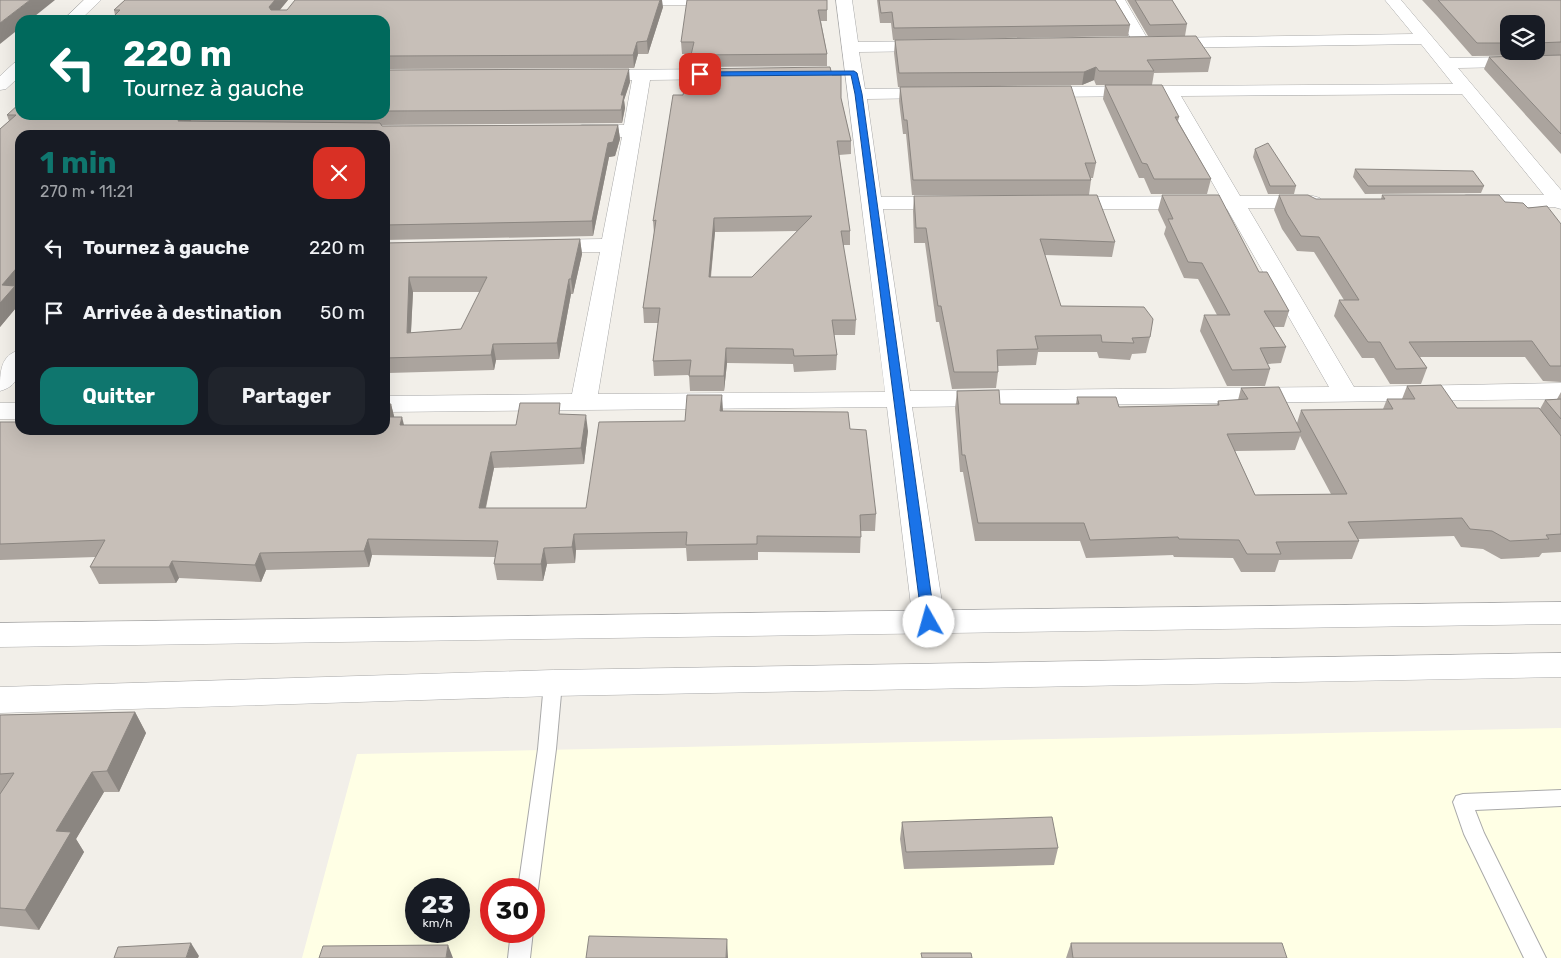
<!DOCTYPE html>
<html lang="fr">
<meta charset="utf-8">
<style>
body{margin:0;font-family:Rubik,sans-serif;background:#20242c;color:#f1f3f6;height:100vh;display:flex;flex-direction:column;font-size:19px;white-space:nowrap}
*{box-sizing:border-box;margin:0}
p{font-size:16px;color:#9ea1a6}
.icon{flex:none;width:28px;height:28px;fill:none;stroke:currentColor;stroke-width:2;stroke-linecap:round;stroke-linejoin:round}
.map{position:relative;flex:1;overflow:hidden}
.details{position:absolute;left:15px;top:130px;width:375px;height:305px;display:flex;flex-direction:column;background:#171b24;border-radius:15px;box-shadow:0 5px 20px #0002}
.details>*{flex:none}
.hud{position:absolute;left:15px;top:15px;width:375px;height:105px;border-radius:15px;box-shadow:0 5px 20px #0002;background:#00695c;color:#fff;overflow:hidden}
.fabs{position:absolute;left:1500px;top:15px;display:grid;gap:10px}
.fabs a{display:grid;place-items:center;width:45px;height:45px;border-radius:10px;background:#171b24;box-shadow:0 5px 20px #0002;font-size:25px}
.speed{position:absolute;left:405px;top:878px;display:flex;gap:10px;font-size:25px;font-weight:700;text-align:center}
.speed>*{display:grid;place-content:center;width:65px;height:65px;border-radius:50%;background:#171b24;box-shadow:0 5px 20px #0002;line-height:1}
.speed small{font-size:12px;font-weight:400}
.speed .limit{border:8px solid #d22;background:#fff;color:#111}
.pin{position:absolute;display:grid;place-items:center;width:42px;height:42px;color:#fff;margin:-21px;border-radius:10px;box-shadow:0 2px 8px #0006}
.me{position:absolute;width:55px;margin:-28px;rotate:353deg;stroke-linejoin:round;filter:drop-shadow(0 0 4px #0008)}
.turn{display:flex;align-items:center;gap:18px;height:105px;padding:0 25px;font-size:22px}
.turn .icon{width:65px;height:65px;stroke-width:2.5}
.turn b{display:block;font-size:35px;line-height:42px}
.round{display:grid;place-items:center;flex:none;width:52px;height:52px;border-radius:15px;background:#20242c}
.headline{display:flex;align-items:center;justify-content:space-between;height:85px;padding:0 25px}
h1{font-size:30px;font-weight:700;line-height:38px;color:#0f766e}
.button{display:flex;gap:10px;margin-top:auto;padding:10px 25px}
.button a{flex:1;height:58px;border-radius:15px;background:#0f766e;color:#fff;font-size:20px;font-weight:700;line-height:58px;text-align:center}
.button a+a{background:#20242c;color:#f1f3f6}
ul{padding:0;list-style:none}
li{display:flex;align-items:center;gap:15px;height:65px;padding:0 25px}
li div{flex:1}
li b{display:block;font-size:19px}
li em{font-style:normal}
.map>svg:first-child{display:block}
</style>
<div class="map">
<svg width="1561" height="958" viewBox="0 0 1561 958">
<rect width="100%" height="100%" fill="#f2efe9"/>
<path fill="#ffffe5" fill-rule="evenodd" d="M1561 728V958H302L357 754ZM416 889H459V931H416ZM491 889H534V931H491Z"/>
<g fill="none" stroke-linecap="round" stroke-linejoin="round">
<g stroke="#a9a9a9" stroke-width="2">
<path id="service" d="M553 676 559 678 562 683 556 749 538 889 534 896V889H518L538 749 544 683 547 678Z
M1561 790V806L1475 810 1484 833 1546 958H1524L1464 834 1453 802 1456 796 1463 794Z
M511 931H533L530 958H508Z"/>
</g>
<g stroke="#a9a9a9" stroke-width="1">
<path id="minor" d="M617 0H753L750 3 745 5H625L620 3Z
M836 0H852L858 42 933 41 939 42 941 46 939 50 933 51 859 52 865 89 937 88 943 89 946 93 943 97 937 98 867 99 881 197H951L958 199 961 203 958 207 951 209H883L910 391 1329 387 1227 209H1064L1057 207 1054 203 1057 199 1064 197 1220 196 1163 96 1035 97 1029 96 1026 92 1029 88 1035 87 1453 84 1421 44 1163 48 1157 47 1155 43 1157 39 1163 38 1413 34 1385 0H1401L1450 58 1561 56V66L1458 68 1561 190V209L1554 207H1466L1459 205 1456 201 1459 197 1466 195H1544L1462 94 1181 96 1240 196H1313L1320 198 1323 202 1320 206 1313 208H1248L1354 387 1561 383V399L912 407 945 622 940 630 929 634 918 630 913 622 887 407 385 412V396L572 394 600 252H544L536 251 533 246 536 241 544 240 602 239 622 137 575 135 573 131 575 127 582 125H624L632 80 587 79 584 75 587 71 593 70 725 69 731 70 734 74 731 78 725 79 650 80 598 394 885 392Z
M1109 0H1125L1150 43 1148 47H1136Z
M20 350C20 368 22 385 0 391 0 372 0 355 20 350Z
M0 403H20V419H0Z"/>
</g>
<g stroke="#a9a9a9" stroke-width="1">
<path id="tertiary" d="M84 0H101L80 20H63Z
M20 62V76L6 89 0 90V76L14 63Z
M1561 602V624L0 647V623Z
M1561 653V677L553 696 0 713V687L553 670Z"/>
</g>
<use href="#service" fill="#fff" fill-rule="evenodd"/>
<use href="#minor" fill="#fff" fill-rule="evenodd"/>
<use href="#tertiary" fill="#fff" fill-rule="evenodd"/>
</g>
<path fill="#aba49e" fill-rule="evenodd" d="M125 0H288L280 10 663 7 648 54H638L634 68 385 69V20L115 15 114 10Z
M827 0V21H821L827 54V66L692 67V54H682L681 42Z
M877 0H1115L1130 25 1128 36 893 40 891 23H880Z
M1127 0H1172L1187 24 1185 36H1148Z
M1422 0H1561V55L1472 56 1437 16ZM1509 24H1536V51H1509Z
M895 40 1211 58 1208 72 1154 73 1152 85H1096L1094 80 1082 85 920 87 1096 163 1093 178H1091V180L1089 195H912L906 134H903L899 101 900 87H898L894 53Z
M1561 55V154L1484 69 1489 57Z
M385 70 630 82 624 100 625 108 622 123 381 125 382 126 618 125 620 139 615 156 609 157 593 236 385 240V135H20L17 291 20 296V303L0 327V129L9 121 7 115H385Z
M1105 85 1179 117 1178 121 1211 179 1207 194H1151L1144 178H1139L1103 99Z
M683 95 841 98 851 141V154L839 155 850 231V245H843L856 320 855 335H834L837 355 836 370 794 372 793 364 727 363 724 391H690L689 375 654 376 653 361 658 323H644L643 308 654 233 653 221ZM797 231 752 277H711L715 232Z
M1255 149 1296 186 1294 194H1268L1253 157Z
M1355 169 1484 186 1481 193 1365 194 1353 177Z
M1162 195 1259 272 1289 311 1284 327H1274L1286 347 1281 363 1267 364 1270 369 1265 386H1227L1200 331 1204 315H1217L1198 279 1184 278 1164 234 1166 227 1158 210Z
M1279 195 1316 199H1381L1382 195 1505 202 1528 208 1561 224V382L1543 381 1525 357H1420L1427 368 1421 384H1390L1374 358H1362L1334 316 1339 300H1344L1314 252 1297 251 1282 229 1274 210Z
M914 196 1115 242 1112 257 1045 255 1061 306 1150 337 1146 353 1132 354 1130 360 1099 358 1097 352H1038L1036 365 998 366V372L996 388 952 389 939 322H936L925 243H914L913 211Z
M580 239 582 254 573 294H571L559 359 496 360 494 370 388 373 386 364H385V243ZM413 292H480L461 329 411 333Z
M1407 386 1457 408 1540 409 1545 400 1557 399 1561 392V552L1542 553 1539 557 1501 559 1483 549 1461 547 1454 536 1358 539 1359 541 1352 559 1279 560 1275 572H1241L1233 558 1174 557 1173 555 1086 558 1080 541H975L963 472H960L955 408 957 391 1000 404H1076L1077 397 1119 407 1217 405 1218 401 1238 400 1241 388 1297 423 1301 410 1383 409 1387 399H1402ZM1300 436 1331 494 1255 495 1235 451 1295 450Z
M391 404 394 417 404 425H516L562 414 588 431 584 464 494 468 486 508H586L685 421 723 411 850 429 876 514 875 531H861L860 553 758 552V560L687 561 686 548 576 550 575 563 547 564 543 581 497 580 494 564 495 557 372 555 369 567 266 570 261 582 179 578 176 583 99 584 90 567 96 557 0 560V422L20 430H66L67 431 385 430Z
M135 712 146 733 119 792H104L76 839 84 852 39 930 0 926V715Z
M902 822 1058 848 1054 865 904 869 900 839Z
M1071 943 1287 958H1066Z"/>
<path fill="#8b8681" d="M30 0H55L30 20H20V28L0 44V23Z
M275 0H288L272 19 269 7Z
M660 0H662L663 7 648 54 647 41Z
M637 42 638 54 634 68 633 55Z
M1096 67 1094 80 1082 85 1084 72Z
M629 69 630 82 624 100 625 108 622 123 621 95Z
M181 115H189L193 126 178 121Z
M618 125 620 139 615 156 609 157 593 236 592 221 608 143Z
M714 218 715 232 709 291V277Z
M580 239 582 254 573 294 571 279Z
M20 264V287L17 291 20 296V303L0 327V303L2 285Z
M409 277 413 292 410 349 407 333Z
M569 279 571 294 559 359 557 343Z
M493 344 496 360 494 370 491 355Z
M726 348 727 363 724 391V376Z
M722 395 723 411 721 427 720 411Z
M391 404 395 420 386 417Z
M586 415 588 431 584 464 581 448Z
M402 417 406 433 400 425Z
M491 452 494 468 482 524 479 508Z
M574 534 576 550 575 563 572 547Z
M368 539 372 555 369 567 364 551Z
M544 548 547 564 543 581 541 564Z
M260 553 266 570 261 582 255 565Z
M172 561 179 578 176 583 169 567Z
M135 712 146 733 119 792 107 771Z
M92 772 104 792 76 839 84 852 39 930 25 910 56 831Z
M727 939 728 958H726Z
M191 943 199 956 198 958H186Z
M448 945 453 958H446Z"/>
<path fill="#c7bfb8" stroke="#8b8681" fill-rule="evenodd" d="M0 0H30L0 23Z
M125 0H275L269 7 271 10H287L295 0H660L647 41 637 42 633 55 385 56V20H110L120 10H114Z
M687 0H827V10H818L827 54 691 55 694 42H681Z
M879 0H1115L1130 25 894 28 892 12 881 13Z
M1135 0H1172L1187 24 1150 25Z
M1438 0H1561V42L1536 43V24H1509V43H1477Z
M1196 36 1211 58 1147 60 1154 71H1099L1096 67 1084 72 899 73 895 40Z
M1561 55V134L1489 57Z
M830 67 832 75H841V98L851 141H837L850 231H841L856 320H832L837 355 794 356 793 349 726 348 724 376H689L691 360 653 361 660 308H643L656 220 653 221 673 95H683L689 69ZM812 216 752 277H709L714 218Z
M629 69 621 95H624L621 110 385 111V70Z
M1105 85H1162L1179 117H1175L1211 179H1154L1147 164 1142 163Z
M1071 86 1096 163H1085L1091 180H913L907 120H904L900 87Z
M20 103V115H181L178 121 380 123 382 126 618 125 613 142 608 143 592 221 385 225V135H20V264L2 285 15 286 0 303V129L16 115H7Z
M1268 143 1296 186H1270L1255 149Z
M1355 169 1473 171 1484 186H1368Z
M1097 195 1115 242 1040 239 1061 306 1144 307 1153 319 1150 337 1132 338 1134 343 1102 342 1101 335 1035 336 1038 349 997 350 998 372H954L941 306H938L926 228H916L914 196Z
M1162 195H1219L1259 272H1267L1289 311H1264L1286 347 1260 348 1270 369 1232 370 1204 315H1230L1202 263 1188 262 1168 219H1173Z
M1279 195H1308L1316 199H1385L1382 195H1499L1505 202 1523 203 1528 208 1547 206 1561 224V366H1550L1532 341 1409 342 1427 368 1396 369 1380 342H1368L1339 300H1359L1319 237 1301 236 1287 214Z
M580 239 571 279H569L557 343 493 344 491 355 385 358V243ZM409 277H487L461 329 407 333Z
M1441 385 1457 408H1539L1561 436V534L1546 535 1549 539 1510 541 1492 531 1470 529 1462 518 1348 522 1359 541 1276 542 1281 554H1247L1239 540 1179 539 1178 537 1090 540 1084 523H978L965 455H962L957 391 999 390 1000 404H1079L1077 397H1116L1119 407 1219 405 1218 401 1248 399 1241 388 1279 387 1301 432 1227 434 1255 495 1347 494 1301 410 1393 409 1387 399H1415L1407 386Z
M687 395H722L720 411 848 412 850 429 866 430 876 514 860 515 861 537 757 536V544L686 545 687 532 574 534 572 547 544 548 541 564H494L498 541 368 539 364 551 260 553 255 565 172 561 169 567H90L105 540 0 544V422H20V430H58V431L96 430H385V404H391L386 417H402L400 425H516L520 403H560L559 414 586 415 581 448 491 452 479 508H586L599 422 685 421Z
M1561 399V419L1545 400Z
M135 712 107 771 92 772 56 831 71 832 25 910 0 908V794L14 773 0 774V715Z
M1052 817 1058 848 906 852 902 822Z
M589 936 727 939 726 958H586Z
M191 943 186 958H114L118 947Z
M1071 943H1282L1287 958H1073Z
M448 945 446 958H319L323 946Z
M921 953H971L972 958H922Z"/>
<path fill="#1a73e8" stroke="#114b97" d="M854 71 857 73 862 94 935 622 933 626H924L922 622 855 94 851 75 700 76 696 74 700 72Z"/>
</svg>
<div class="fabs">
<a><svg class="icon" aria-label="layers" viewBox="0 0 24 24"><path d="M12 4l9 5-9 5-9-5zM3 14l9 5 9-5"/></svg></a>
</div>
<div class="speed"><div>23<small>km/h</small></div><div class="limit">30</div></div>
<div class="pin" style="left:700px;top:74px;background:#d93025"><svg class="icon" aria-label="arrive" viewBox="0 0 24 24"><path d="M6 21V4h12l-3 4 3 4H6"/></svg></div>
<svg class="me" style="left:929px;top:622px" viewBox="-20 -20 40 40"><circle r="19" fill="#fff"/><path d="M0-13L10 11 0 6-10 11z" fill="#1a73e8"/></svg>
<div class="hud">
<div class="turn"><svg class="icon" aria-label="left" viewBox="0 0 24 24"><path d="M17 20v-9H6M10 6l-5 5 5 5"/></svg><div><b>220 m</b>Tournez à gauche</div></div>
</div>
<section class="details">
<div class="headline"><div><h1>1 min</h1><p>270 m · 11:21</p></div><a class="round" style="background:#d93025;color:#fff"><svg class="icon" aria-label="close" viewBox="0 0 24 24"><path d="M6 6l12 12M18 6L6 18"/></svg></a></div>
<ul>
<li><svg class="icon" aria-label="left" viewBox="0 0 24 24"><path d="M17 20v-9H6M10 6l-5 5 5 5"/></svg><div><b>Tournez à gauche</b></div><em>220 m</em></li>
<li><svg class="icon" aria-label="arrive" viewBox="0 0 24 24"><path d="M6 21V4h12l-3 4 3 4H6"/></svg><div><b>Arrivée à destination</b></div><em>50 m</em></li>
</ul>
<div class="button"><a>Quitter</a><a>Partager</a></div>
</section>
</div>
